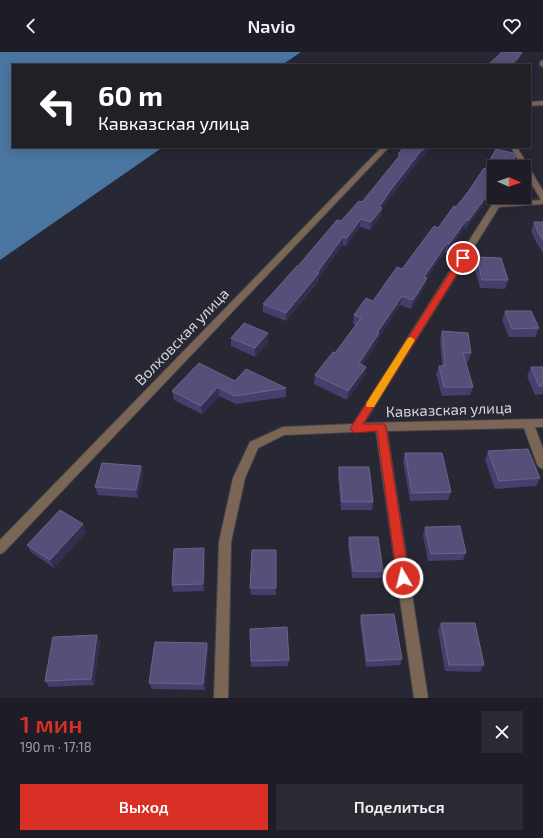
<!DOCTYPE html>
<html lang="ru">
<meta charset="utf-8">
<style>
body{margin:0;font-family:"Exo 2",sans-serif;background:#2b2a33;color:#f1f3f6;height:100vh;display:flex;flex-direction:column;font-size:15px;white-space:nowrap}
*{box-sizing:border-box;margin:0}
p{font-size:13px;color:#a1a2a7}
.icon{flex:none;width:22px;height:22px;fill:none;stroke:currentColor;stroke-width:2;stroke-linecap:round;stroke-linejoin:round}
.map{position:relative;height:646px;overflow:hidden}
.side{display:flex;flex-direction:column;background:#1e1d27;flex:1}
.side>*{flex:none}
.banner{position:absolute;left:12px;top:12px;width:519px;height:84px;border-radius:0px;box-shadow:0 2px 10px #0003,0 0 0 1px #3c3b44;background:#202124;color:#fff;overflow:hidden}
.needle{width:26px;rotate:92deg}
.controls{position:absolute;left:487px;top:108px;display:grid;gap:8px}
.controls a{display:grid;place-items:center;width:44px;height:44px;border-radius:0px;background:#1e1d27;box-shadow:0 2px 10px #0003,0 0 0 1px #3c3b44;font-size:20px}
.pin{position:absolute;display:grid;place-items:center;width:34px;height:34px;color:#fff;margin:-17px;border:2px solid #fff;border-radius:50%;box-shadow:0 1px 4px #0007}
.me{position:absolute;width:44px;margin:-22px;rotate:352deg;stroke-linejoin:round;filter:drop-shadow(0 0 3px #0008)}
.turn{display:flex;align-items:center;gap:14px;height:84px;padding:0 20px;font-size:18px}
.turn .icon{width:52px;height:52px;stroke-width:2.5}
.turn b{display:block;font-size:28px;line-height:34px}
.round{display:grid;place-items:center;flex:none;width:42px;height:42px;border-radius:0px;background:#2b2a33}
.head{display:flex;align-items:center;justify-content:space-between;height:68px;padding:0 20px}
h1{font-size:24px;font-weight:600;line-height:30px;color:#d93025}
.primary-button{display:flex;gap:8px;margin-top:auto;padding:8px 20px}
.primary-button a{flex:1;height:46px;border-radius:0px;background:#d93025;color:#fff;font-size:16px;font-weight:600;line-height:46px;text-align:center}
.primary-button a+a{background:#2b2a33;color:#f1f3f6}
header{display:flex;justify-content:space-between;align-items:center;height:52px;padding:0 20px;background:#1e1d27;font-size:18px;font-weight:600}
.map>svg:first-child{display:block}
</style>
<header><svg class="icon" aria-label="back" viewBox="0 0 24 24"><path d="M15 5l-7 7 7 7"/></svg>Navio<svg class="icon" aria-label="heart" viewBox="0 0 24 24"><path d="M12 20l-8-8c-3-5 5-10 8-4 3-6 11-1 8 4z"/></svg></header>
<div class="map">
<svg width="543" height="646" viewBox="0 0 543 646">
<rect width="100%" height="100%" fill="#282734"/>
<path fill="#4a76a1" d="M0 0H301L282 13H13V95H163L0 208Z"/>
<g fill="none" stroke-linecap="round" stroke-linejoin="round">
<g stroke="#44434f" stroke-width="2">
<path id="minor" d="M543 8V15L540 13V10Z
M543 49V53L530 54V50Z
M382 95H389L4 500 0 502V488Z
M511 95H517L543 139V152L499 155 364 371 543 367V375H535L543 397V417L539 415 537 412 524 376 387 379 428 646H414L376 379 284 383 258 396 245 426 231 490 228 646H214L219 490 233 426 250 390 283 375 353 372 493 151 541 148 524 119V115H522Z"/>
</g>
<use href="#minor" fill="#7b6555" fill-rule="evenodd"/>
</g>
<path fill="#473e6d" d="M404 95H432L419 108 389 147 382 156 381 164 370 178 360 175 346 194 343 193 319 225 318 230 286 269 263 260V252L341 169 362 150 398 106V102Z
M515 110 512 115H494V141H492L465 178V175L447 200H445L427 226 425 234 411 257 400 253 379 285 378 290 362 313 366 315 365 323 347 348 314 332 315 323 335 301 356 273 353 272 354 263 373 249 402 217 456 155 468 140 485 117Z
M534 170H543V201L536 190 531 179Z
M477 205 508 228 505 237 480 236 474 214Z
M505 259 539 276 535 285H509L502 268Z
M442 279 471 301 468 310H465L473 335 470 343 442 344 436 322 439 314H442L440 287Z
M231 286 268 290 255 305 231 294Z
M531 315H543V342L535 343 527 324Z
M235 329 286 336V345L236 352 219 344 202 362 174 348 172 339Z
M488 399 540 426 536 434 495 437 485 408Z
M405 401 451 440 448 448 410 449 403 409Z
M141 414 143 422 138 446 98 443 95 435Z
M339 415 373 450 372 458H341L338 423Z
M83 472 86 480 54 516 31 500 27 493Z
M425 475 466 501 463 508 428 509 423 483Z
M349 485 383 519 381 526H352L348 493Z
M276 498V543H251L250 536Z
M205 503 204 539 173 540 172 533Z
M361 563 402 607 400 613 366 615 360 570Z
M441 571 484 613 480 620 445 619 438 578Z
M100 589 94 633 49 635 45 629Z
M207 591 208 598 205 638 152 637 149 631Z
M289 608 288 614 251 615V609Z"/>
<path fill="#342e51" d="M522 0H524L516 12 510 13Z
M426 95H432L419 108 389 147 382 156 381 164 370 178 371 170 379 155 390 139 420 100Z
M517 102 515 110 512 115H509Z
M494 134 492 141 465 178 468 169Z
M361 167 360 175 346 194 347 186Z
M467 167 465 175 447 200 449 192Z
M343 185V193L319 225 318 230 286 269V261Z
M447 191 445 200 422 233 424 225Z
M427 226 425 234 411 257 413 248Z
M402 244 400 253 379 285 378 290 357 320 359 311 377 281Z
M268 281V290L255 305V296Z
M366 315 365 323 347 348 348 339Z
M218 335 219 344 202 362 201 354Z
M141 414 143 422 138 446 136 438Z
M83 472 86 480 54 516 50 508Z
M204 496 205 503 204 539 203 532Z
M97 583 100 589 94 633 91 627Z
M207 591 208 598 205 638 203 632Z"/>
<path fill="#564f79" stroke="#6a6489" d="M502 0H522L518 6 510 13H488Z
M404 95H426L420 100 390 139 379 155 382 156 371 170 361 167 347 186 343 185 317 221H319L286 261 263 252 297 214H298L337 168 341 169 359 149 362 150 401 102H398Z
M496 97 517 102 509 115H494V134L468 169 467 167 449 192 447 191 424 225 427 226 413 248 402 244 377 281H379L359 311 366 315 348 339 315 323 333 300 335 301 361 266 354 263 366 246 373 249 397 215 402 217 434 174 438 176 454 154 456 155 468 140 484 116 485 117Z
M534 170H543V188L539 182Z
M477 205 501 206 508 228H482Z
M505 259H531L539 276 512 277Z
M244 271 268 281 255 296 231 286Z
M442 279 468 281 471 301H463L473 335H444L439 314H445Z
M199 311 235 329 246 317 286 336 235 344 218 335 201 354 172 339Z
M531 315H543V334H539Z
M528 397 540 426 499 429 488 399Z
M405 401H442L451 440 412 441Z
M102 411 141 414 136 438 95 435Z
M339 415H369L373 450H342Z
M60 458 83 472 50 508 27 493Z
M460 474 466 501 431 502 425 475Z
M349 485H378L383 519H353Z
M204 496 203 532 172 533 174 497Z
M252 498H276V536H250Z
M394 562 402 607 367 609 361 563Z
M441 571H475L484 613H449Z
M287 575 289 608 251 609 250 577Z
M97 583 91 627 45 629 53 585Z
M155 590 207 591 203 632 149 631Z"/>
<path fill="#d93025" stroke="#8d1f18" d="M463 203 467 206 363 372H385L386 375 409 526 407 529 403 531 399 529 397 526 377 379 355 381 352 379 350 377 459 206Z"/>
<path fill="#f59e0b" d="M411 285 415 288 374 355H367L366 353 367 350 408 286Z"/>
<g text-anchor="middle" stroke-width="3" stroke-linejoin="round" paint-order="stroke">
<g font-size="15" fill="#d6d6df" stroke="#282734">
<text transform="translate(182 285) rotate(-46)" y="5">Волховская улица</text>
<text transform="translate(449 358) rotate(-2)" y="5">Кавказская улица</text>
</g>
</g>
</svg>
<div class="controls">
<a><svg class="needle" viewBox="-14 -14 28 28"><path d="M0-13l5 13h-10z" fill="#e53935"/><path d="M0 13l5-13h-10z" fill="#a1a2a7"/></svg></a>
</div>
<div class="pin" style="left:463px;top:206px;background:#d93025"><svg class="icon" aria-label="arrive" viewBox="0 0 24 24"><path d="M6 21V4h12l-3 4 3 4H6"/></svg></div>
<svg class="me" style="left:403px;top:526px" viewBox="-20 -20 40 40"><circle r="17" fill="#d93025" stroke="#fff" stroke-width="3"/><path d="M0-11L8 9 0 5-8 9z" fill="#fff"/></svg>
<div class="banner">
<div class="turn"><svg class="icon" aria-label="left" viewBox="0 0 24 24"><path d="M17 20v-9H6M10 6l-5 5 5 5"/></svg><div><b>60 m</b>Кавказская улица</div></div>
</div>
</div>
<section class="side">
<div class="head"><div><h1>1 мин</h1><p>190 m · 17:18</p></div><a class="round"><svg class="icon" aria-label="close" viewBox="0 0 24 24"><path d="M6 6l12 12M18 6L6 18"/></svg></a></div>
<div class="primary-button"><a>Выход</a><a>Поделиться</a></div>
</section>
